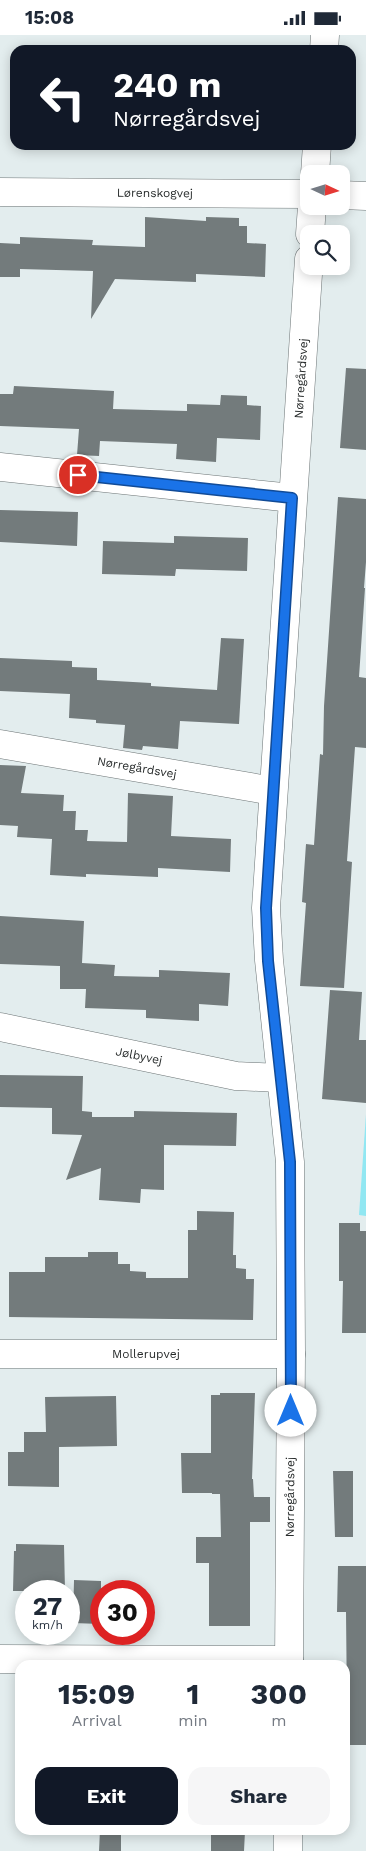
<!DOCTYPE html>
<meta charset="utf-8">
<style>
body{margin:0;font-family:"Work Sans",sans-serif;background:#f6f6f7;color:#1f2937;height:100vh;display:flex;flex-direction:column;font-size:19px;white-space:nowrap}
*{box-sizing:border-box;margin:0}
p{font-size:16px;color:#747a83}
.icon{flex:none;width:28px;height:28px;fill:none;stroke:currentColor;stroke-width:2;stroke-linecap:round;stroke-linejoin:round}
.map{position:relative;flex:1;overflow:hidden}
.side{position:absolute;left:15px;top:1625px;width:335px;height:175px;display:flex;flex-direction:column;background:#fff;border-radius:15px;box-shadow:0 2px 12px #0003}
.side>*{flex:none}
.guide{position:absolute;left:10px;top:10px;width:346px;height:105px;border-radius:15px;box-shadow:0 2px 12px #0003;background:#111827;color:#fff;overflow:hidden}
.needle{width:32px;rotate:94deg}
.fabs{position:absolute;left:300px;top:130px;display:grid;gap:10px}
.fabs a{display:grid;place-items:center;width:50px;height:50px;border-radius:10px;background:#fff;box-shadow:0 2px 12px #0003;font-size:25px}
.speed{position:absolute;left:15px;top:1545px;display:flex;gap:10px;font-size:25px;font-weight:700;text-align:center}
.speed>*{display:grid;place-content:center;width:65px;height:65px;border-radius:50%;background:#fff;box-shadow:0 2px 12px #0003;line-height:1}
.speed small{font-size:12px;font-weight:400}
.speed .limit{border:8px solid #d22;background:#fff;color:#111}
.pin{position:absolute;display:grid;place-items:center;width:42px;height:42px;color:#fff;margin:-21px;border:2px solid #fff;border-radius:50%;box-shadow:0 1px 5px #0007}
.me{position:absolute;width:55px;margin:-28px;rotate:0deg;stroke-linejoin:round;filter:drop-shadow(0 0 4px #0008)}
.turn{display:flex;align-items:center;gap:18px;height:105px;padding:0 20px;font-size:22px}
.turn .icon{width:65px;height:65px;stroke-width:2.5}
.turn b{display:block;font-size:35px;line-height:42px}
.eta{display:flex;justify-content:space-evenly;align-items:center;height:85px;text-align:center}
.eta b{font-size:30px;font-weight:700;line-height:35px}
.action{display:flex;gap:10px;margin-top:auto;padding:10px 20px}
.action a{flex:1;height:58px;border-radius:15px;background:#111827;color:#fff;font-size:20px;font-weight:700;line-height:58px;text-align:center}
.action a+a{background:#f6f6f7;color:#1f2937}
.status{display:flex;justify-content:space-between;align-items:center;height:35px;padding:0 25px;background:#fff;direction:ltr}
.status svg{height:14px;fill:currentColor}
.map>svg:first-child{display:block}
</style>
<div class="status"><b>15:08</b><svg viewBox="0 0 49 12"><path d="M0 12V9h3v3zM5 12V6h3v6zM10 12V3h3v9zM15 12V0h3v12zM26 1h20v11H26zM47 4h2v5h-2z"/></svg></div>
<div class="map">
<svg width="366" height="1816" viewBox="0 0 366 1816">
<rect width="100%" height="100%" fill="#e3edee"/>
<path fill="#91e7f2" d="M366 1079V1181L359 1180Z"/>
<path fill="#737b7c" d="M145 182 206 186V182L239 183V191H247V208L266 209 265 242 196 239V247L115 244 91 284 93 236 20 234V242H0V208L20 209V202L93 205 92 210 145 212Z
M346 333 366 334V415L340 413Z
M14 351 114 356 113 374 187 376V369L220 370 221 360 247 361V370L261 371 260 405 217 403 216 427 176 424 177 409 100 406 99 421 77 420 79 394 0 391V359H13Z
M338 462 366 464V527L364 553H365L359 642 366 643V713L355 712 347 826 352 827 344 953 300 951 306 868 302 867 306 809 314 810 320 719 323 720 324 671Z
M0 475 78 477 77 511 0 507Z
M174 501 248 503 247 536 176 534 175 541 102 539 103 506 174 508Z
M221 603 244 604 239 689 180 686 178 714 143 711 142 715 123 713 125 690 96 688V685L69 683 70 659 0 656V623L72 626V632L97 633V645L151 648V651L217 655Z
M0 730 26 731 21 758 64 760 63 776H76L75 795H88L87 806 127 807 128 758 173 761 171 801 231 804 230 837 158 833V842L86 839V842L50 840 52 804 17 802 18 791 0 790Z
M0 881 84 886 82 928 115 930 114 941 159 942V935L230 938 228 971 199 969V986L146 983V975L85 973 86 954H60V931L0 929Z
M330 955 362 957 359 1005H366V1068L322 1064Z
M0 1040 83 1041 82 1076 92 1077V1082H134V1076L237 1078 236 1111 164 1110V1155L141 1154 140 1168 99 1165 101 1133 66 1145 82 1100 52 1099V1073L0 1072Z
M197 1176 234 1177 233 1220H236V1233L246 1234V1244H254L253 1285 9 1282V1237H45V1222H88V1217H118V1229H130V1236L146 1237V1243H188V1195H197Z
M339 1188H360V1196H366V1298H342L343 1246H339Z
M220 1358H255L252 1444H253L254 1462H270V1487H250V1591H209V1528H196V1502H221L220 1459H212V1458H182L181 1418H211V1360H220Z
M116 1361 117 1411 59 1412V1452L8 1451V1417H24V1397H46L45 1362Z
M333 1436H353V1502H335Z
M16 1509 64 1510 65 1556H13L14 1516H16Z
M338 1531H366V1710H345V1674H347L346 1577H337Z
M74 1545 101 1546V1589L73 1588Z
M100 1795H121V1816H99Z
M211 1796H245L244 1816H211Z"/>
<g fill="none" stroke-linecap="round" stroke-linejoin="round">
<g stroke="#6c7475" stroke-width="29">
<g id="minor">
<path d="M324 15 325 0"/>
<path d="M315 139 317 110"/>
<path id="s1" d="M0 157 309 159"/>
<path d="M341 160 366 161"/>
<path d="M310 199 312 171"/>
<path d="M0 432 292 463"/>
<path id="s2" d="M0 709 273 756"/>
<path id="s3" d="M0 992 236 1041 280 1043"/>
<path id="s4" d="M0 1319H291"/>
<path d="M0 1624 289 1625"/>
<path id="s5" d="M289 1630 291 1319 290 1127 269 925 266 873 309 224"/>
<path d="M288 1816V1795"/>
</g>
</g>
<use href="#minor" stroke="#fff" stroke-width="28"/>
</g>
<g fill="none" stroke-linecap="round" stroke-linejoin="round">
<g stroke="#114b97" stroke-width="12">
<path id="route" d="M78 440 292 463 266 873 268 926 290 1127 291 1376"/>
</g>
<use href="#route" stroke="#1a73e8" stroke-width="9"/>
</g>
<g text-anchor="middle" stroke-width="4.5" stroke-linejoin="round" paint-order="stroke">
<g font-size="12" fill="#272b2b" stroke="#fff">
<text dy="4" stroke="none"><textPath href="#s1" startOffset="155">Lørenskogvej</textPath></text>
<text dy="4" stroke="none"><textPath href="#s5" startOffset="1289">Nørregårdsvej</textPath></text>
<text dy="4" stroke="none"><textPath href="#s2" startOffset="139">Nørregårdsvej</textPath></text>
<text dy="4" stroke="none"><textPath href="#s3" startOffset="142">Jølbyvej</textPath></text>
<text dy="4" stroke="none"><textPath href="#s4" startOffset="146">Mollerupvej</textPath></text>
<text dy="4" stroke="none"><textPath href="#s5" startOffset="168">Nørregårdsvej</textPath></text>
</g>
</g>
</svg>
<div class="fabs">
<a><svg class="needle" viewBox="-14 -14 28 28"><path d="M0-13l5 13h-10z" fill="#e53935"/><path d="M0 13l5-13h-10z" fill="#747a83"/></svg></a>
<a><svg class="icon" aria-label="search" viewBox="0 0 24 24"><circle cx="10" cy="10" r="6"/><path d="M15 15l6 6"/></svg></a>
</div>
<div class="speed"><div>27<small>km/h</small></div><div class="limit">30</div></div>
<div class="pin" style="left:78px;top:440px;background:#d93025"><svg class="icon" aria-label="arrive" viewBox="0 0 24 24"><path d="M6 21V4h12l-3 4 3 4H6"/></svg></div>
<svg class="me" style="left:291px;top:1376px" viewBox="-20 -20 40 40"><circle r="19" fill="#fff"/><path d="M0-13L10 11 0 6-10 11z" fill="#1a73e8"/></svg>
<div class="guide">
<div class="turn"><svg class="icon" aria-label="left" viewBox="0 0 24 24"><path d="M17 20v-9H6M10 6l-5 5 5 5"/></svg><div><b>240 m</b>Nørregårdsvej</div></div>
</div>
<section class="side">
<div class="eta">
<div><b>15:09</b><p>Arrival</p></div>
<div><b>1</b><p>min</p></div>
<div><b>300</b><p>m</p></div>
</div>
<div class="action"><a>Exit</a><a>Share</a></div>
</section>
</div>
